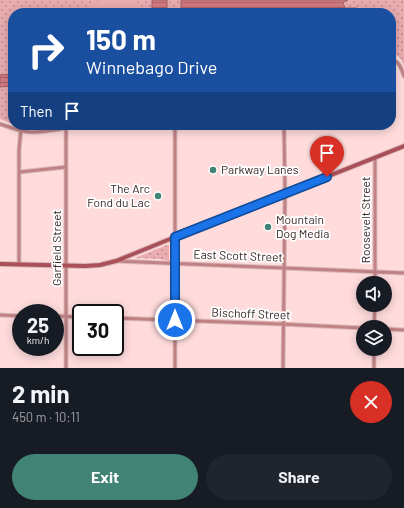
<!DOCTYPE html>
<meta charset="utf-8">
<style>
body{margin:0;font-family:Barlow,sans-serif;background:#20242c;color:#f1f3f6;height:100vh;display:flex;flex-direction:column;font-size:15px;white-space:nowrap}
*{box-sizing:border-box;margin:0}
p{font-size:13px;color:#9ea1a6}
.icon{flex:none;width:22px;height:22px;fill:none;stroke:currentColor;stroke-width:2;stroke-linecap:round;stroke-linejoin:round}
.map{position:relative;height:368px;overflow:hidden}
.sheet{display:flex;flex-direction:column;background:#171b24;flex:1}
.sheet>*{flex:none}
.guide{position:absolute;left:8px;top:8px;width:388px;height:122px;border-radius:16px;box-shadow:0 2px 10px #0003;background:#1a4fa0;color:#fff;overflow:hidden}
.fabs{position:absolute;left:356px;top:276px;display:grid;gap:8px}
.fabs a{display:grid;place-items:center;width:36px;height:36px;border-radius:50%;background:#171b24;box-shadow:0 2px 10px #0003;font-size:20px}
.speed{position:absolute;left:12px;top:304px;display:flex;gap:8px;font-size:20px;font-weight:700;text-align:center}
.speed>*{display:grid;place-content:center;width:52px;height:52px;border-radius:50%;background:#171b24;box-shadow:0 2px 10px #0003;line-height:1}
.speed small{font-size:10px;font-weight:400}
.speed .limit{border:2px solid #111;border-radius:6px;background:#fff;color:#111}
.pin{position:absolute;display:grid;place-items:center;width:34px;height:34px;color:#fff;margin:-41px -17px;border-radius:50% 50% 50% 0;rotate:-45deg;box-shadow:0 0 4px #0007}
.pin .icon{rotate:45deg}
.me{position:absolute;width:44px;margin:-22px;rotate:0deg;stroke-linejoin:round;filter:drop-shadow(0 0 3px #0008)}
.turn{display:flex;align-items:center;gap:14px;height:84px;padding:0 12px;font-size:18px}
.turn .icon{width:52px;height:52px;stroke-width:2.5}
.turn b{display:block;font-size:28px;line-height:34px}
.then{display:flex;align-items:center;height:38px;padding:0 12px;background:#0003;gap:8px;font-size:15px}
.round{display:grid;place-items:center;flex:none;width:42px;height:42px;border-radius:21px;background:#20242c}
.summary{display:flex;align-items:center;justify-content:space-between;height:68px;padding:0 12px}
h1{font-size:24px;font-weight:700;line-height:30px}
.cta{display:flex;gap:8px;margin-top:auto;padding:8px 12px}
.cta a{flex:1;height:46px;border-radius:24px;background:#418475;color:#fff;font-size:16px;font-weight:700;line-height:46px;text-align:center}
.cta a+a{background:#20242c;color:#f1f3f6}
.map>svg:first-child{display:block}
</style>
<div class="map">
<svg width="404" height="368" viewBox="0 0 404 368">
<defs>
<pattern id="park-dots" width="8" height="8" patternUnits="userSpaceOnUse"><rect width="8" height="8" fill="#e9acaf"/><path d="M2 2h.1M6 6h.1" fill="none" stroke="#be8c8e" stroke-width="1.8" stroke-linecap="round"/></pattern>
<pattern id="water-rules" width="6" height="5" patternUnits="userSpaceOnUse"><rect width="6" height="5" fill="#d47a81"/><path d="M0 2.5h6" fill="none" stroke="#ad646a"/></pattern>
</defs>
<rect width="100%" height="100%" fill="#ffdbdc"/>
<path fill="url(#park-dots)" d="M0 0H152V13H13V74L0 75Z
M167 0H181V13H167Z
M348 0H404V66C402 59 398 55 391 52V13H360V11L357 8H345L343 3 345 1Z
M13 86V124L0 119V87Z
M16 125H60L35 128Z
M167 245H169V261L160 259 135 258Z"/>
<path fill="#e9acaf" d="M103 0H137L138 5V13H89L87 9 89 5Z
M56 5H59L65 13H47Z"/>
<path fill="url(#water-rules)" stroke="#a56166" d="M152 0H167V13H152Z
M181 0H348L345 1 343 3 345 8H357L360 11V13H181Z
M13 74V86L0 87V75Z"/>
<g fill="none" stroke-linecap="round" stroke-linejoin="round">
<g stroke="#dbbabb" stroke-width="5">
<path id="street" d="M391 59C400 62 401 68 404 76
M0 124C8 127 21 131 30 132 45 133 68 127 83 125
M175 125V368
M66 127V368
M20 172 66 167
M116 261 404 273
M19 264V150L21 129
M375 283V158
M0 315 21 316
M55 316 81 317
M115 318 280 324 363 328
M374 327 375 305
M385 329 404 330
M283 368 285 193 284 125
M374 368V349"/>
</g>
<g stroke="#dbbabb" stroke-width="6">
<path id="secondary" d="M0 264 85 266 100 265 116 261 175 237 404 146"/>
</g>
<use href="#street" stroke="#c18285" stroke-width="3"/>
<use href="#secondary" stroke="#a95058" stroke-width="4"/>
</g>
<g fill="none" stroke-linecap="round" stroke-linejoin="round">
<g stroke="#114b97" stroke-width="10">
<path id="route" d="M175 320V237L327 177"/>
</g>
<use href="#route" stroke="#1a73e8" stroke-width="7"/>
</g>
<g fill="#418475" stroke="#fff" stroke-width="1.5">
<circle cx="213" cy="170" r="4"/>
<circle cx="158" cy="196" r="4"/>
<circle cx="268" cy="227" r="4"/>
</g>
<g text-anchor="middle" stroke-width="3.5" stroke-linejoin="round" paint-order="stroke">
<g font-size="12" fill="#372627" stroke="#fff" text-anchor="start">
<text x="221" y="174">Parkway Lanes</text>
<text x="150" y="193" text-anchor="end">The Arc<tspan x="150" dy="14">Fond du Lac</tspan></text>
<text x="276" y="224">Mountain<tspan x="276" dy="14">Dog Media</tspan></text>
</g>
<g font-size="12" fill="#372627" stroke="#fff">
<text transform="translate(366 220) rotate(-90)" y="4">Roosevelt Street</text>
<text transform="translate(57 248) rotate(-90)" y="4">Garfield Street</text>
<text transform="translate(238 256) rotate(2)" y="4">East Scott Street</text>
<text transform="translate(251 314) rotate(2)" y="4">Bischoff Street</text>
</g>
</g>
</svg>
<div class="fabs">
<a><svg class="icon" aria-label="sound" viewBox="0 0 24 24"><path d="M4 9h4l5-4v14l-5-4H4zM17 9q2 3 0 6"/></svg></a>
<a><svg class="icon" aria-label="layers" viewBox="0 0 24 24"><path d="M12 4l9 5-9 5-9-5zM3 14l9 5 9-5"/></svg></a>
</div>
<div class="speed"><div>25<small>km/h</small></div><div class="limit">30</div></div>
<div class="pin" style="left:327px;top:177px;background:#d93025"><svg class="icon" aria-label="arrive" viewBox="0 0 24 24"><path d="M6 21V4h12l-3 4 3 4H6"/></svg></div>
<svg class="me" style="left:175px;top:320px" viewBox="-20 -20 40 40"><circle r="17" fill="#1a73e8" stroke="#fff" stroke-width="3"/><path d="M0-11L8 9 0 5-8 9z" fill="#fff"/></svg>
<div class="guide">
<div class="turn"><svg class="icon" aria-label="right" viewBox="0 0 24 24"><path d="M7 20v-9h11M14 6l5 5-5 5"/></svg><div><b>150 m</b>Winnebago Drive</div></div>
<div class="then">Then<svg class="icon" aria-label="arrive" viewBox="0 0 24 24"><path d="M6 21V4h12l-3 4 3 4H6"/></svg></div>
</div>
</div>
<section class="sheet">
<div class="summary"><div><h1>2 min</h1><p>450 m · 10:11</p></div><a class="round" style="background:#d93025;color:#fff"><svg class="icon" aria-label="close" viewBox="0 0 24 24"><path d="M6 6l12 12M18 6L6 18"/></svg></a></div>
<div class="cta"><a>Exit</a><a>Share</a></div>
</section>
